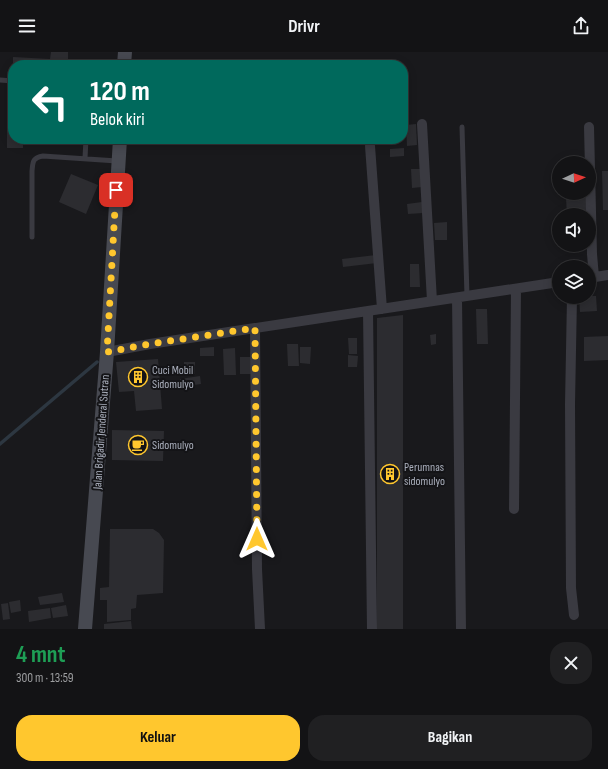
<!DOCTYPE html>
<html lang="id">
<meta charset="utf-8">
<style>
body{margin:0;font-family:"Sofia Sans Condensed",sans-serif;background:#202022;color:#f1f3f6;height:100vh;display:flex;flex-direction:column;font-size:15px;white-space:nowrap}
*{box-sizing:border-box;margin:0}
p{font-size:13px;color:#9d9ea0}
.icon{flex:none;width:22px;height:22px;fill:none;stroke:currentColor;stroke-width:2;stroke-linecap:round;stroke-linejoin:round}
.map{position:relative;height:577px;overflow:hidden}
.side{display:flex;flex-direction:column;background:#131315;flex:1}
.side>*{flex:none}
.banner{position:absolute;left:8px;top:8px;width:400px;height:84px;border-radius:16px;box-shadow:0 2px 10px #0003,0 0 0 1px #323234;background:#00695c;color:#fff;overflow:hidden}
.needle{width:26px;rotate:87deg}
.fabs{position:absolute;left:552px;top:104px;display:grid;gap:8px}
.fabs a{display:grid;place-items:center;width:44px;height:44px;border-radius:50%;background:#131315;box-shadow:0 2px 10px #0003,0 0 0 1px #323234;font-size:20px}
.pin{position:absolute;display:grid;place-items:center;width:34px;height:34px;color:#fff;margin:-17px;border-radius:8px;box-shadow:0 2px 6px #0006}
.me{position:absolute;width:44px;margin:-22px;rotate:0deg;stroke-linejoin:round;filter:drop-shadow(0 0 3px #0008)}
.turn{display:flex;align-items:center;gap:14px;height:84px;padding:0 16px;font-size:18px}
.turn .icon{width:52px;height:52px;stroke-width:2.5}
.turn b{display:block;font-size:28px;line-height:34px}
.round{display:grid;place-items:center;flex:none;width:42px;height:42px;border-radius:16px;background:#202022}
.summary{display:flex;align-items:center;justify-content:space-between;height:68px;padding:0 16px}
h1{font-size:24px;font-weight:700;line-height:30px;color:#1e9e55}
.action{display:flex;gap:8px;margin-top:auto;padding:8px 16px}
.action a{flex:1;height:46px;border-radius:16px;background:#ffc72e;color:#111;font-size:16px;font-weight:700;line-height:46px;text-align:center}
.action a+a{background:#202022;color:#f1f3f6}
header{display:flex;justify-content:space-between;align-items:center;height:52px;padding:0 16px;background:#131315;font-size:18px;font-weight:700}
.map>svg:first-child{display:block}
</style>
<header><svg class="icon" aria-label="menu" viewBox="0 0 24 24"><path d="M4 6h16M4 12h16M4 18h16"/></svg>Drivr<svg class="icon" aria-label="share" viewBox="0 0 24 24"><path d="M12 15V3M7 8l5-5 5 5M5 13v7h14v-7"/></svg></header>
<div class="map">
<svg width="608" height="577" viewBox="0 0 608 577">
<rect width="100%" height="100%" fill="#19191c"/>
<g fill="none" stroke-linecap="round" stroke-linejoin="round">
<path stroke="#2d3741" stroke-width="3.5" d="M0 392 97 310"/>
</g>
<path fill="#2c2c30" d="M51 0H68V8H74V13H13V5L50 7Z
M7 50H13V87H23V96H7Z
M416 72 417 93 407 94 406 73Z
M404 96V104L390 105V97Z
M411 117H421L422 135 412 136Z
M602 119H608V158H603Z
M71 122 98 133 86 162 59 150Z
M587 145V163H567L566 146Z
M422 150 423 161 408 162 407 152Z
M447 170V188H435L434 171Z
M376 203 377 211 343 215 342 207Z
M410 212H419L420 235H410Z
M589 244H596L597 259 580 260 579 245Z
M476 257H487L488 292H477Z
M403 263V577H377V266Z
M436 282V292L431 293 430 283Z
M608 284V308L584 309V285Z
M348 286H357V302H349Z
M287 292H298L299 314H288Z
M214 295V304H200V296Z
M300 295H311L310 312 300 311Z
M235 296 236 323H224L223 297Z
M348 303 358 304 357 315H348Z
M240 305H254V322H240Z
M158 307 162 357 136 359 134 339 119 340 116 310Z
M184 310H195V322H184Z
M200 324 201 332 181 335 180 327Z
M112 378 164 379 163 409 112 408Z
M110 477H153L159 481 164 488 163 541 137 543 136 556 131 557V568L107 570V548H100V536L109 535Z
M62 541 64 550 40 553 38 545Z
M20 548 21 559 11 561 9 550Z
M8 551 10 567 3 568 1 552Z
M66 553 68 564 53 566 51 556Z
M50 556 51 566 29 570 28 559Z
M131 569 132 577H104V572Z"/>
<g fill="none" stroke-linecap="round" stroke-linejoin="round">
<path stroke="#3a3a41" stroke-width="5" d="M0 28 13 29
M462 75 467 244
M85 106 86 87
M32 185V119C33 110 32 106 43 104L117 109"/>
<path stroke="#3a3a41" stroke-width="10" d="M422 72 432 249
M589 75 592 202 594 225
M370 94 382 257
M589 226 608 223
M572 245 570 352 571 536 574 563
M457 246 461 577
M368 259 372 577
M255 276 257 517 260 577
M107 300 150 292 559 230
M514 457 516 237"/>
<path stroke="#474951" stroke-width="14" d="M124 13 125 0
M85 577 107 300 120 87"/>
</g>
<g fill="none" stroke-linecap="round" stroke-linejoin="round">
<path stroke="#ffc72e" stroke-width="7" stroke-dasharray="0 12.6" d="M116 138 107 300 150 292 255 276 257 487"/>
</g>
<defs>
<g id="building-ring" transform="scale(1)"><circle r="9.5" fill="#141417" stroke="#ffc72e" stroke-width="1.5"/><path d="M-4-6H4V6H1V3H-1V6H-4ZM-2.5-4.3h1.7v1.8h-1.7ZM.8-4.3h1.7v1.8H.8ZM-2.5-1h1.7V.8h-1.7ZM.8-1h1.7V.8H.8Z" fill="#ffc72e"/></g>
<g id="cafe-ring" transform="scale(1)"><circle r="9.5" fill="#141417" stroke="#ffc72e" stroke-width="1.5"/><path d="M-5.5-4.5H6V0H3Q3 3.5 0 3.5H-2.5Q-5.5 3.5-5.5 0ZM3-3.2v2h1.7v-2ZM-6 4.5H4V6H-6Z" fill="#ffc72e"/></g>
</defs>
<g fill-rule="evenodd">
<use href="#building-ring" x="138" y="325"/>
<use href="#cafe-ring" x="138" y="393"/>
<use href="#building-ring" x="390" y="422"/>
</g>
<g text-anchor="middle" stroke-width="4" stroke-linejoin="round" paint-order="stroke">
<g font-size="12" fill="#aaafbc" stroke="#141417" text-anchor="start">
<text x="152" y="322">Cuci Mobil<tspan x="152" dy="14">Sidomulyo</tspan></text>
<text x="152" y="397">Sidomulyo</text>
<text x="404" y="419">Perumnas<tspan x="404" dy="14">sidomulyo</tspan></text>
</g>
<g font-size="12" fill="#aaafbc" stroke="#141417">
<text transform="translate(101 380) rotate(-86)" y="4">Jalan Brigadir Jenderal Sutran</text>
</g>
</g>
</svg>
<div class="fabs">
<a><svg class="needle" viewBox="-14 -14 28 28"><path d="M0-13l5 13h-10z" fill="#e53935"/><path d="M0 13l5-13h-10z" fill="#9d9ea0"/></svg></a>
<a><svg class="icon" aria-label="sound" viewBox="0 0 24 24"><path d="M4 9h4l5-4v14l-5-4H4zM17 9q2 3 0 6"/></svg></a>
<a><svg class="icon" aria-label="layers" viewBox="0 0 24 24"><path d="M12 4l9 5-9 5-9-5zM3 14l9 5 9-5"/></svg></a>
</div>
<div class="pin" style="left:116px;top:138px;background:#d93025"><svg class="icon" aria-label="arrive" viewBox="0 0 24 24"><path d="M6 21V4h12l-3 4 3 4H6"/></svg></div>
<svg class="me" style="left:257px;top:487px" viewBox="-20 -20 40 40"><path d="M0-17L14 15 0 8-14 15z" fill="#ffc72e" stroke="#fff" stroke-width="4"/></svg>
<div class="banner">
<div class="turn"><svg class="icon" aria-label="left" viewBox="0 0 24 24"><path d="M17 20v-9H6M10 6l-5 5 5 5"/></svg><div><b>120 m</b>Belok kiri</div></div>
</div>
</div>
<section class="side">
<div class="summary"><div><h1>4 mnt</h1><p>300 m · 13:59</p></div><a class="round"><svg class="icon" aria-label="close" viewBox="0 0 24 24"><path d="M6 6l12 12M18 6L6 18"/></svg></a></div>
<div class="action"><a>Keluar</a><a>Bagikan</a></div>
</section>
